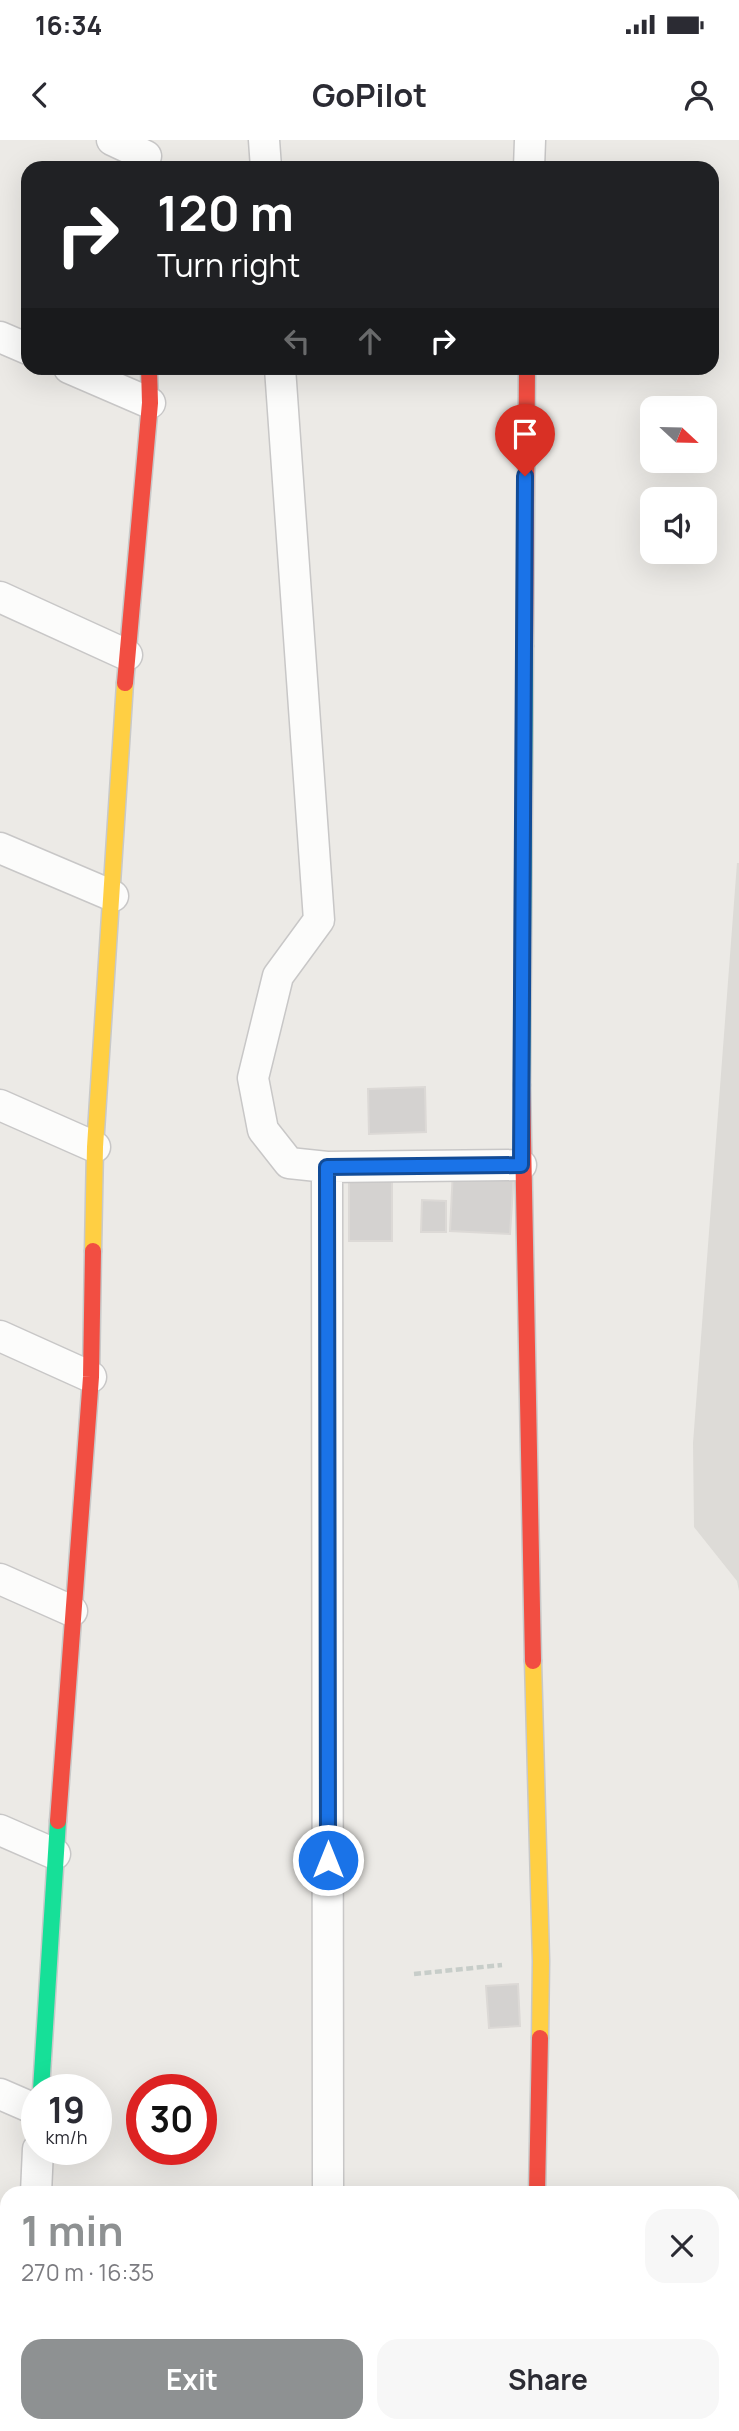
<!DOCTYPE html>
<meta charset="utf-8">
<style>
body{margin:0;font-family:Manrope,sans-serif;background:#f7f7f7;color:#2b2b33;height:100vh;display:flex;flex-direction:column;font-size:26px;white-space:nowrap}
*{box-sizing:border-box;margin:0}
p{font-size:23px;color:#7c7c81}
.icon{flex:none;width:38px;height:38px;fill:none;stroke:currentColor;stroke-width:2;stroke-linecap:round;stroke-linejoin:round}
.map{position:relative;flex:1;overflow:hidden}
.side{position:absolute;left:0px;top:2046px;width:740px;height:247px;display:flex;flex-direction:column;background:#fff;border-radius:21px 21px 0 0;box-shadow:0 7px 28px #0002}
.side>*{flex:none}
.guide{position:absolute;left:21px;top:21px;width:698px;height:214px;border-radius:21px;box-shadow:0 7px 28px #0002;background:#202124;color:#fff;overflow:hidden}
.needle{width:46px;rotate:112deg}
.controls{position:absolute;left:640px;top:256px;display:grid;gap:14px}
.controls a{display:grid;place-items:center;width:77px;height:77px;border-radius:14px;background:#fff;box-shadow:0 7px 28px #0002;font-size:35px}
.speed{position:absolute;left:21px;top:1934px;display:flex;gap:14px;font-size:35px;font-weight:700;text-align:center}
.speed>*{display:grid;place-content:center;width:91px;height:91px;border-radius:50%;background:#fff;box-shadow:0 7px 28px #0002;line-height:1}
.speed small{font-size:18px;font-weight:400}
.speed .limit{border:10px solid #d22;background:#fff;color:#111}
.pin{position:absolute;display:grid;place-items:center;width:60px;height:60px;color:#fff;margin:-72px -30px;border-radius:50% 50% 50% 0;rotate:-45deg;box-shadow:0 0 7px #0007}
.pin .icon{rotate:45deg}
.me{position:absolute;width:77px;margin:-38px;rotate:0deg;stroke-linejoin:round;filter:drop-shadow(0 0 5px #0008)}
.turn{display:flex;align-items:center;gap:24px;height:147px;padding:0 21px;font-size:32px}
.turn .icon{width:91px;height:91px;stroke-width:2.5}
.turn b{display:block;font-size:49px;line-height:60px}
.lanes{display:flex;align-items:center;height:66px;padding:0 21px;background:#0003;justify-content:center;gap:35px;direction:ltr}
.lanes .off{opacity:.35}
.round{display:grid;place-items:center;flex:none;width:74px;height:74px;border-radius:21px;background:#f7f7f7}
.overview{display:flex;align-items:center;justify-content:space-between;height:119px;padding:0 21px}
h1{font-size:42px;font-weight:700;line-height:52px;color:#8e9192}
.action{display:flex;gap:14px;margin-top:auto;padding:14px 21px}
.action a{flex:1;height:80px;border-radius:21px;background:#8e9192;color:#fff;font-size:28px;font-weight:700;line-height:80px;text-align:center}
.action a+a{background:#f7f7f7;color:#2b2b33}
.status{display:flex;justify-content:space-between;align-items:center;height:49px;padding:0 35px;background:#fff;direction:ltr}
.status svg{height:19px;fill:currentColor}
header{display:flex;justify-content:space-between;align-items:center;height:91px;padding:0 21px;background:#fff;font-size:32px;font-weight:700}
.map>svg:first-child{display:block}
</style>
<div class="status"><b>16:34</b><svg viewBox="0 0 49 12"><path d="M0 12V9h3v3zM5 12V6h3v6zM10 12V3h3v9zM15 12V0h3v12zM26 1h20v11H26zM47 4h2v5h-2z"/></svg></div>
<header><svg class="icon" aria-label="back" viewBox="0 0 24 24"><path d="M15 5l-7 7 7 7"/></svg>GoPilot<svg class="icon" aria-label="person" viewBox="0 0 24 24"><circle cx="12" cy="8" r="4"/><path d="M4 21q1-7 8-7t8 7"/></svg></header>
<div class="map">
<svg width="739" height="2291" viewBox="0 0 739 2291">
<rect width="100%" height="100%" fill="#eceae6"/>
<path fill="#dddbd7" d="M737 723H739V1451L737 1441 694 1387 693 1303Z
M739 2255V2291H681V2286H733V2256Z"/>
<path fill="#d4d2d0" stroke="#dcd9d6" stroke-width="2" d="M425 947 426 992 369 994 368 949Z
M453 1030 514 1033 510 1094 450 1091Z
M349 1037H392V1101H349Z
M422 1060 446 1061V1092H421Z
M518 1844 520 1886 489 1888 486 1846Z"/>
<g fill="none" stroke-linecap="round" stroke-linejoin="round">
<g stroke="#c8c7c7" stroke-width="33">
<path id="street" d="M112 0 146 16
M264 0 266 28
M529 28 530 0
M0 197 28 209
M69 228 150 263
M280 228 319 780 278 836 253 938 263 990 289 1023 327 1027
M0 457 127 515
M0 708 113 756
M0 965 95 1007
M0 1196 91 1237
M0 1439 72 1471
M0 1690 55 1714
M0 1954 37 1970
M36 2053 38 2009
M328 2053 327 1027 521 1025
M0 2113 7 2115"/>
</g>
<g stroke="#c8c9c9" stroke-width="19">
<path id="fast" d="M522 945 525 506
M41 1950 58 1681"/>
</g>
<g stroke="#c8c9c9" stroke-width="19">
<path id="slow" d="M93 1111 95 1007 125 543
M533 1521 541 1821 540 1898"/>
</g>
<g stroke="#c8c9c9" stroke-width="19">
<path id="jam" d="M525 506 527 228
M125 543 150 263 149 228
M522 945 533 1521
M58 1681 91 1237 93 1111
M537 2053 540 1898"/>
</g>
<path stroke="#c7cdc9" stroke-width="4.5" stroke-dasharray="7 3.5" stroke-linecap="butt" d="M414 1834 502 1825"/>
<use href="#street" stroke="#fcfcfb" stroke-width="30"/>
<use href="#fast" stroke="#16e098" stroke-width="16"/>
<use href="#slow" stroke="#ffcf43" stroke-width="16"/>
<use href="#jam" stroke="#f24e42" stroke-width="16"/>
</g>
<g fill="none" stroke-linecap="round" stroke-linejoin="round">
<g stroke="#114b97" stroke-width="18">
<path id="route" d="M328 1720 327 1027 521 1025 525 336"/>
</g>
<use href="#route" stroke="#1a73e8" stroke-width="12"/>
</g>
</svg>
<div class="controls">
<a><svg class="needle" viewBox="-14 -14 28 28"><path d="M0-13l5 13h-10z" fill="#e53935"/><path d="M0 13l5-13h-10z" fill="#7c7c81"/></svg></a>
<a><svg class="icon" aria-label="sound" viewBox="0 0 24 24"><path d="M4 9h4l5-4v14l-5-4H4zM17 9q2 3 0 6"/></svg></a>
</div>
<div class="speed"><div>19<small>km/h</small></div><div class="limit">30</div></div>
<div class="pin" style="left:525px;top:336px;background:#d93025"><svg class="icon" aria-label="arrive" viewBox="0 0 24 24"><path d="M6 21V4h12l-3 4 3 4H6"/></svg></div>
<svg class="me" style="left:328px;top:1720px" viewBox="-20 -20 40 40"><circle r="17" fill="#1a73e8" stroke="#fff" stroke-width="3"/><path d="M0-11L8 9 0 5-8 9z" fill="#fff"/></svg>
<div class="guide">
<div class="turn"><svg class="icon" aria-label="right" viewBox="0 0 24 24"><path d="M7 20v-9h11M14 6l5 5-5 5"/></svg><div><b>120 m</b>Turn right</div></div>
<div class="lanes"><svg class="icon off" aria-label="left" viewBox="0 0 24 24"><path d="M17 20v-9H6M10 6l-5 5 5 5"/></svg><svg class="icon off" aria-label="ahead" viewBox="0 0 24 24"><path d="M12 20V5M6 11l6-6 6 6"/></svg><svg class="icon" aria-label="right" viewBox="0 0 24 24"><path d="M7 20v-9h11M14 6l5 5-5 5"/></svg></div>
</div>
<section class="side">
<div class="overview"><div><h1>1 min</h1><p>270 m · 16:35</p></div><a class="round"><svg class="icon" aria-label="close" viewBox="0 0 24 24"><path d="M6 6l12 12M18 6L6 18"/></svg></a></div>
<div class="action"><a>Exit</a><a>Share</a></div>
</section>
</div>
